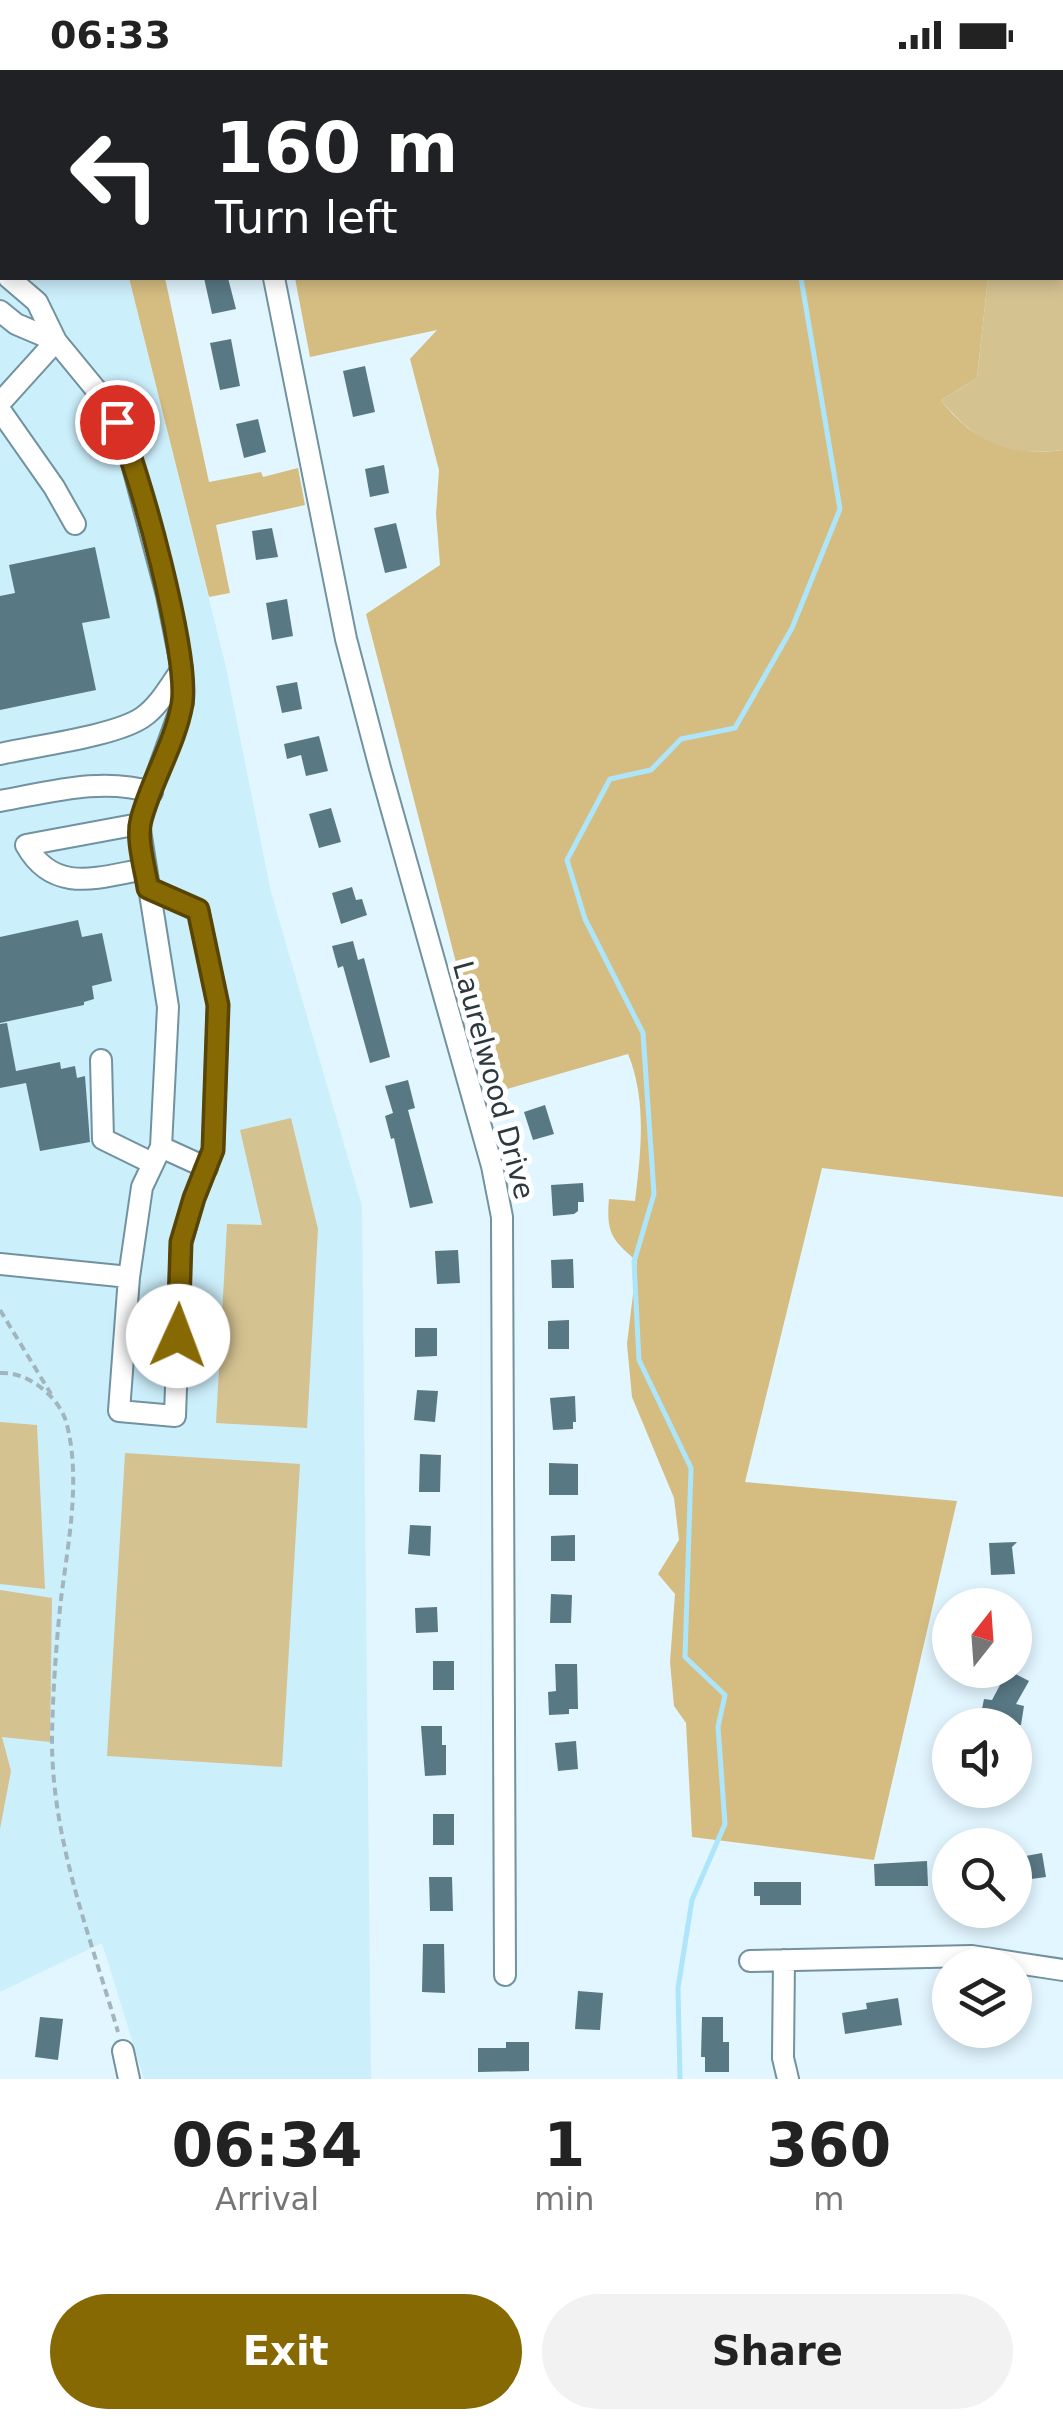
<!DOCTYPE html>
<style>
body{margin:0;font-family:"DejaVu Sans",sans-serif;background:#f2f2f2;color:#222;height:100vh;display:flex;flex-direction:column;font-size:38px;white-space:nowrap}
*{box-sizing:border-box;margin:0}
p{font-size:32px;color:#767676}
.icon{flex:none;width:55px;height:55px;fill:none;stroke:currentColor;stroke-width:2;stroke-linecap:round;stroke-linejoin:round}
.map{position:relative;height:2009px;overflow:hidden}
.details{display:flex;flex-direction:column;background:#fff;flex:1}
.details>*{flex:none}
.guide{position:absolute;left:0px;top:0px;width:1065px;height:210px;box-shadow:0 5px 15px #0003;background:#202124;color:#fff;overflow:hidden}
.needle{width:65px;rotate:17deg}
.tools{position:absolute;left:932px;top:1518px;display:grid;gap:20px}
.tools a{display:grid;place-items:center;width:100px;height:100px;border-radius:50%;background:#fff;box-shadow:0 5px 15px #0003;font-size:50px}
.pin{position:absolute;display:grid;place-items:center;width:85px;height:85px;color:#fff;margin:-42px;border:5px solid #fff;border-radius:50%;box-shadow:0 2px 10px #0007}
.me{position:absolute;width:110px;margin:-55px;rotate:2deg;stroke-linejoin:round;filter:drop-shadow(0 0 8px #0008)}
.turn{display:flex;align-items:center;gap:35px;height:210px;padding:0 50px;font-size:45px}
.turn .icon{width:130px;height:130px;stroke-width:2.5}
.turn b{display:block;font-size:70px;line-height:85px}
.eta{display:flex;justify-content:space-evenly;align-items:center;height:170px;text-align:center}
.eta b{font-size:60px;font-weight:600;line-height:70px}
.action{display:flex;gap:20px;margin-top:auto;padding:20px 50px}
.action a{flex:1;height:115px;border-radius:60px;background:#876904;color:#fff;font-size:40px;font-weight:600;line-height:115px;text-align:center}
.action a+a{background:#f2f2f2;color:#222}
.status{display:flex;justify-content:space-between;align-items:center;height:70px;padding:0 50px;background:#fff;direction:ltr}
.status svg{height:28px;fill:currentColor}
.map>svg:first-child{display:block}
</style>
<div class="status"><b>06:33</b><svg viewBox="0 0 49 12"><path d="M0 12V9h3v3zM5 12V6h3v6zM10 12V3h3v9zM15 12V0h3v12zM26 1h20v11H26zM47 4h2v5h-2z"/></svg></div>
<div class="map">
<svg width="1063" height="2009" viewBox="0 0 1063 2009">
<rect width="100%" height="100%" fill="#e2f6ff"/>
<path fill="#cceffc" d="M0 52 2 208H129L226 597 271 822 362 1136 371 2009H144L102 1873 0 1922Z"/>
<path fill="#d5c291" d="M956 0H1063V380C1007 387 976 373 941 330L977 308 988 208H1062V2Z
M291 1048 318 1159 307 1358 216 1353 227 1154 262 1155 240 1060Z
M0 1352 37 1355 45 1519 0 1514Z
M125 1383 300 1394 282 1697 107 1686Z
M0 1520 52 1528 50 1672 2 1667 11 1701 0 1759Z"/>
<path fill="#d5bd82" d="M263 0H956V2H262Z
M129 208H165L209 412 261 402 263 407 298 398 305 435 216 455 230 523 209 527Z
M295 208H988L977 308 941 330C973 372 1011 387 1063 380V1127L822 1098 745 1412 957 1431 874 1790 692 1767 686 1653 674 1636 670 1592 675 1524 658 1504 679 1470 674 1428 632 1327 627 1274 637 1191C612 1170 606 1163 609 1129L635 1131C641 1082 647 1030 628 984L490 1024 366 544 440 495 436 444 439 400 410 289 437 260 310 287Z"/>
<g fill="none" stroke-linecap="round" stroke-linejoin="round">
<path stroke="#ade5fb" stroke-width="5" d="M680 2009 678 1918 692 1830 725 1754 718 1657 725 1625 685 1587 691 1398 639 1290 634 1192 654 1124 643 963 585 849 567 790 610 709 651 700 681 669 735 658 792 558 840 439 801 208"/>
</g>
<path fill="#587884" d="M204 208H228L236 239 212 244Z
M231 269 240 316 220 320 210 273Z
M365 296 375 342 353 347 343 301Z
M258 349 266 382 244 388 236 354Z
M384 395 389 423 370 427 365 399Z
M396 453 407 498 385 503 374 458Z
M272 458 278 487 256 490 252 461Z
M95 477 110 548 82 553 96 620 0 640V526L15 523 9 495Z
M287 529 293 566 272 570 266 533Z
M297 612 302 639 282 643 276 616Z
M319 666 328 701 306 706 301 685 287 689 284 674Z
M331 738 341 772 319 778 309 744Z
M352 817 356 830 362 829 367 845 341 854 332 823Z
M78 850 82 867 102 863 112 911 92 916 94 929 84 932V935L0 953V867Z
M353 871 358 890 364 888 390 987 370 993 343 896 338 898 332 876Z
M7 953 16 1001 60 992 61 999 75 996 77 1008 85 1006 90 1072 40 1081 26 1013 0 1018V954Z
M408 1010 415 1038 408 1040 433 1133 410 1138 394 1068 391 1069 385 1046 393 1043 385 1016Z
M545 1035 554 1064 533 1070 524 1042Z
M583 1113 584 1132H578V1141L574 1144 553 1146 551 1115Z
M458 1180 460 1213 437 1214 435 1181Z
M573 1189 574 1218H552L551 1190Z
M569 1250V1279H548V1251Z
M415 1258H437V1286L415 1287Z
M417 1320 438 1321 435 1352 414 1350Z
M575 1326 576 1352H573V1359L553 1360 550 1328Z
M420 1384 441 1385 440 1422H419Z
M549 1393 578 1394V1425H549Z
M410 1455 431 1456 430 1486 408 1484Z
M575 1465V1491H551V1466Z
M1017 1472 1012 1477 1015 1504 991 1505 989 1473Z
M551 1524 572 1525 571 1553H550Z
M437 1537 438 1562 416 1563 415 1538Z
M433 1591H454V1620H433Z
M555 1594H577L578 1639H569V1644L549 1645 548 1622 556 1621Z
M1008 1600 1029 1611 1016 1634 1024 1636 1021 1655H996L997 1647 981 1644 984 1629 992 1630Z
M421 1656H442V1675H446V1705L425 1706Z
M576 1671 578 1699 558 1701 555 1673Z
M433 1744H454V1775H433Z
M1042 1783 1046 1807 1016 1811 1015 1788Z
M927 1791 928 1816H875L874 1794Z
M429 1807H452L453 1841H430Z
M754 1812H801V1835H760V1826H754Z
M423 1874H444L445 1923 422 1922Z
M578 1921 603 1923 600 1960 575 1959Z
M898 1928 902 1955 845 1964 842 1943 867 1939 866 1933Z
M40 1947 63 1949 58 1990 35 1987Z
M702 1947H723V1972H729V2002H705V1987H701Z
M506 1972H529V2001L478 2002V1978H506Z"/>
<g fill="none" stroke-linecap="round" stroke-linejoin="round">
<g stroke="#71929e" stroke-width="24">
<path id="minor" d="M234 0 235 2
M9 208 37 232 56 271 107 333 126 371 167 525 182 599 183 632 139 754 168 937 161 1077 142 1117 129 1207 119 1341 175 1346 181 1173 194 1129 213 1080 218 935 198 840 148 818
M274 208 346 569 380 698 492 1096 502 1147 505 1905
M0 241 16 254 56 271
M0 333 56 271
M0 340 54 417 75 454
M0 684C35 676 116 666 143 647 160 635 170 615 182 599
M0 731C51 722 101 707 152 722
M139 754 26 775C54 825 99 807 145 799
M101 990 103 1069 152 1093
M161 1077 207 1098
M0 1194 129 1207
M784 1890 783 1988 788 2009
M750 1891 972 1886 1063 1900
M123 1981 129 2009"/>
</g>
<path stroke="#a2b4bc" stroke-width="4" stroke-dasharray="8 5" stroke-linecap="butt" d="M0 1240 51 1324
M0 1303C28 1301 61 1328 67 1355 81 1411 68 1473 61 1529 56 1575 53 1620 52 1666 51 1769 90 1865 118 1962"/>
<use href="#minor" stroke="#fff" stroke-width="20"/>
</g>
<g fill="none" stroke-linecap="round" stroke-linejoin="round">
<g stroke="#584403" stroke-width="25">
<path id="route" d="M117 352C139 398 190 587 182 634 175 674 151 711 141 750 136 769 145 798 148 818L198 840 218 935 213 1080 194 1128 181 1172 178 1266"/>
</g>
<use href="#route" stroke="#876904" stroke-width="18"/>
</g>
<g text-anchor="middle" stroke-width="10" stroke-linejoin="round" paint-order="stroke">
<g font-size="28" fill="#2b393f" stroke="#fff">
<text transform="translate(494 1010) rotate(75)" y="10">Laurelwood Drive</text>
</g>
</g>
</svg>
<div class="tools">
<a><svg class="needle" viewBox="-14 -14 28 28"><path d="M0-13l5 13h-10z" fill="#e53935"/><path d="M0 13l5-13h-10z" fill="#767676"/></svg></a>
<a><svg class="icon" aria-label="sound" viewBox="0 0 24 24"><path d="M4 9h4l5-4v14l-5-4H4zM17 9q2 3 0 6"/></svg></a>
<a><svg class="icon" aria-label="search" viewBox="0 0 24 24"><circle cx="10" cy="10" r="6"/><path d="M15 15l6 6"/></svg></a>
<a><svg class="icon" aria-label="layers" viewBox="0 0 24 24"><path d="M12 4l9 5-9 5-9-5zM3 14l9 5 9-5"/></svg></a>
</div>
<div class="pin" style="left:117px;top:352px;background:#d93025"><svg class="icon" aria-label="arrive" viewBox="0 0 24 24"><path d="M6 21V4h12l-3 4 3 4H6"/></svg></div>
<svg class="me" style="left:178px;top:1266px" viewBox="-20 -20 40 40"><circle r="19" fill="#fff"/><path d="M0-13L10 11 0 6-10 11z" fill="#876904"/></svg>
<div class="guide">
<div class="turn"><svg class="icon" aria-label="left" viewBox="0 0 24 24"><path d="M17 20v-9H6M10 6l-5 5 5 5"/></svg><div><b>160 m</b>Turn left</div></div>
</div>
</div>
<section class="details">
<div class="eta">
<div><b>06:34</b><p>Arrival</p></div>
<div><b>1</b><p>min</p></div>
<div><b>360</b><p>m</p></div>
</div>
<div class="action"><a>Exit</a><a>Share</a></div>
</section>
